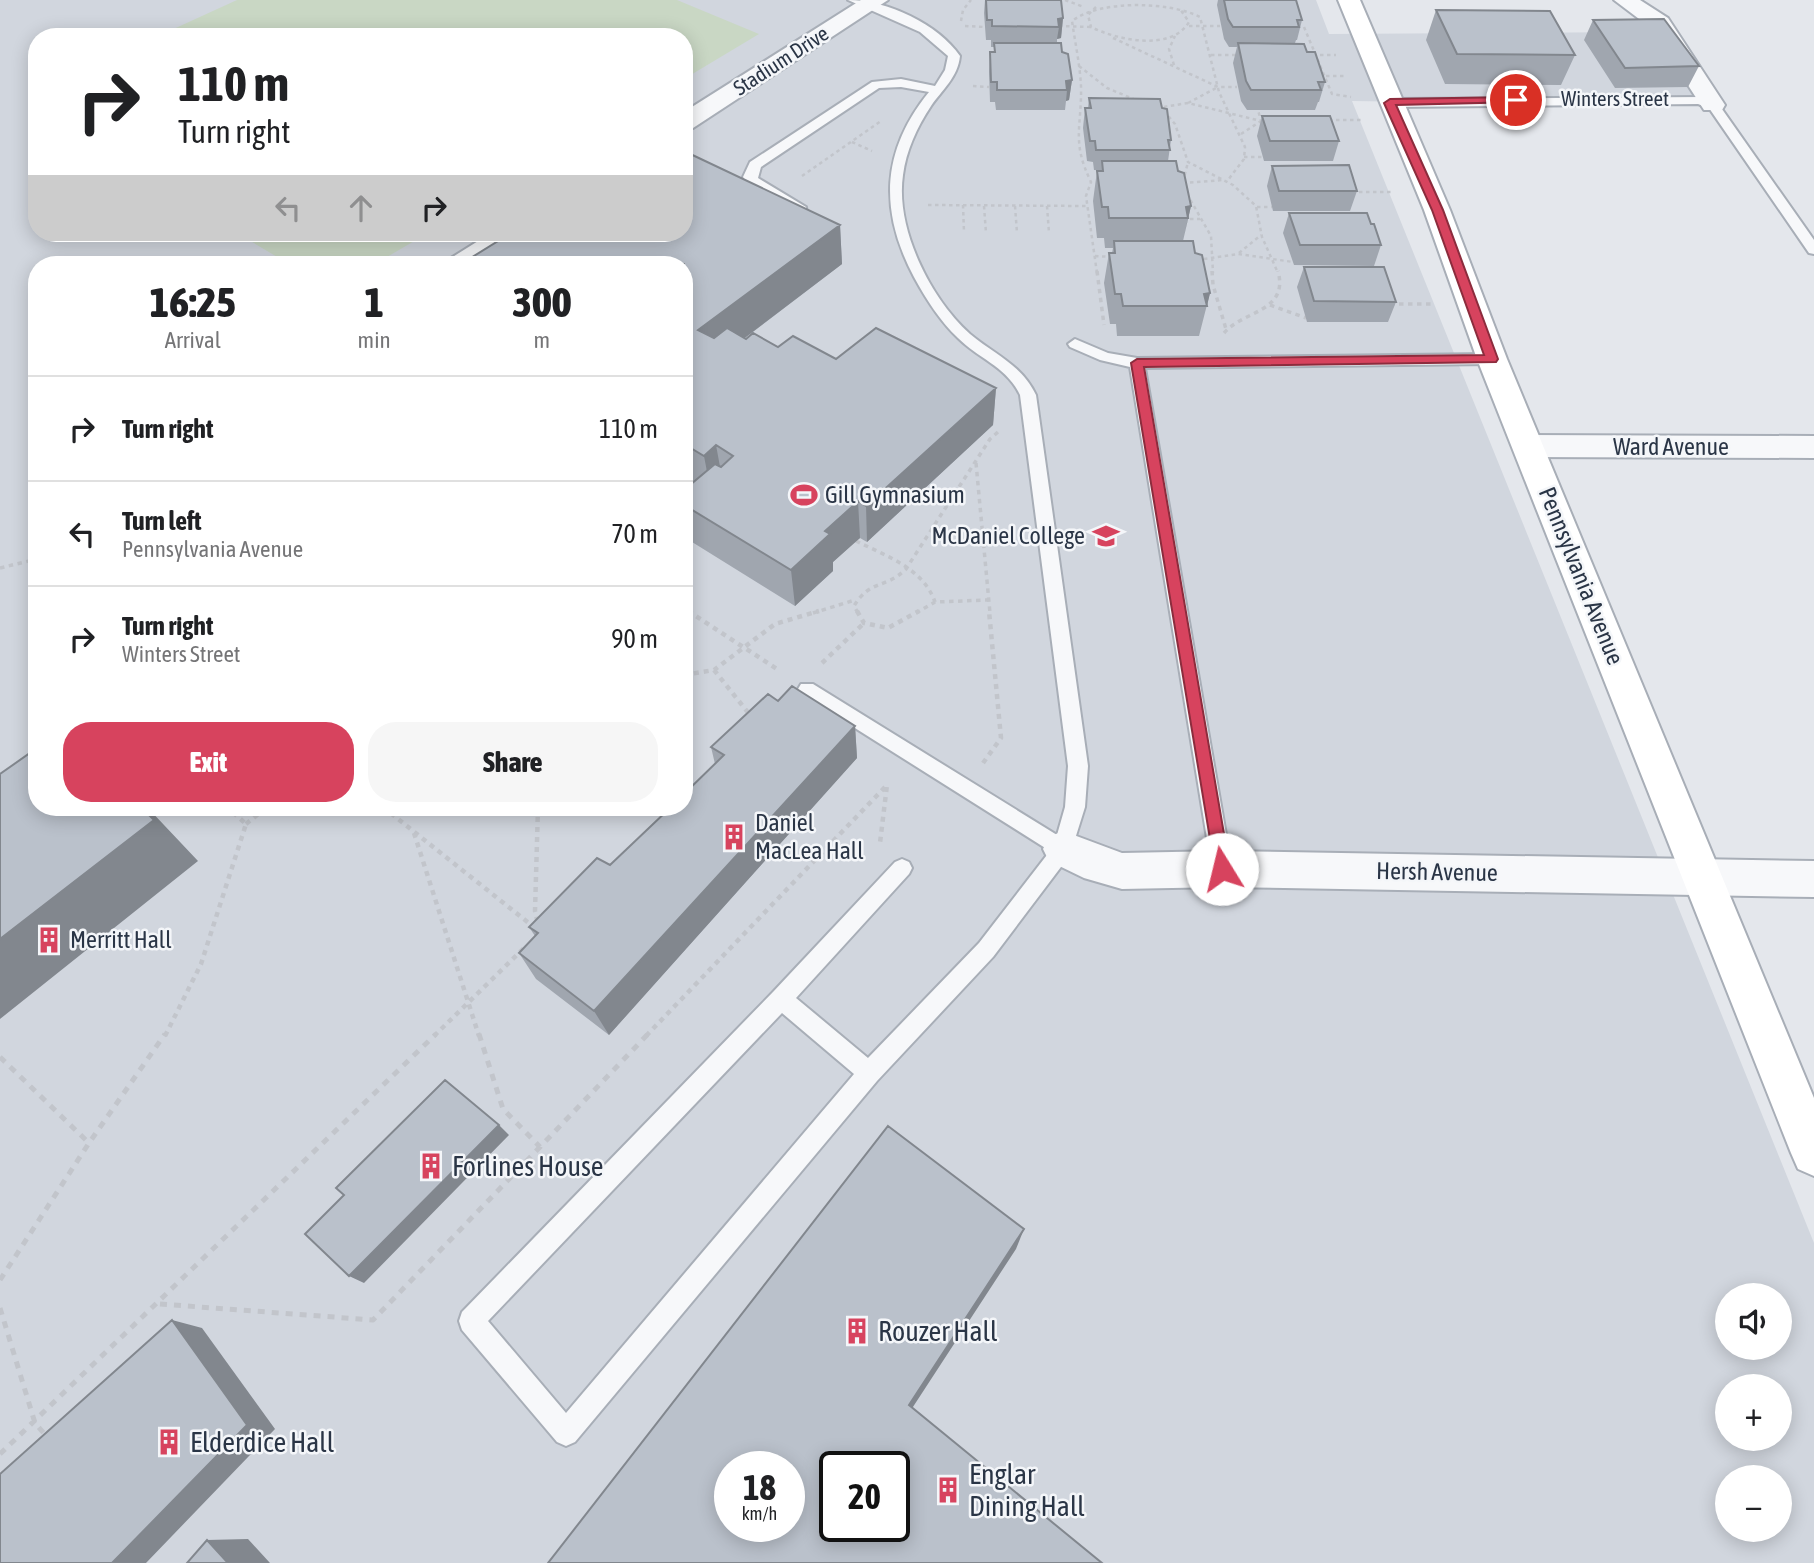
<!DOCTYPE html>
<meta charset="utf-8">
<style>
body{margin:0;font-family:"Asap Condensed",sans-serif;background:#f6f6f6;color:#202124;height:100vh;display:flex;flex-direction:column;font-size:26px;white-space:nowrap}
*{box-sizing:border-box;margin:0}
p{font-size:23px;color:#757577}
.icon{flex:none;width:38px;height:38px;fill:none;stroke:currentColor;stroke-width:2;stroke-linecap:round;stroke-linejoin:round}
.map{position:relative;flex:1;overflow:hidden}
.side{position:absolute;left:28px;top:256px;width:665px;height:560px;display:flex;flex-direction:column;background:#fff;border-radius:28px;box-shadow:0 4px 18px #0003}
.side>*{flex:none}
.guide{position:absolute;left:28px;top:28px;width:665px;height:214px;border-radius:28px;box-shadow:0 4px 18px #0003;background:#fff;color:#202124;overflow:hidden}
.tools{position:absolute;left:1715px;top:1283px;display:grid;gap:14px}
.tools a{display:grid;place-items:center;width:77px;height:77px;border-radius:50%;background:#fff;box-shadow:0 4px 18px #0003;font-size:35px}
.speed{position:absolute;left:714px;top:1451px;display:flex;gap:14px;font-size:35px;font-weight:700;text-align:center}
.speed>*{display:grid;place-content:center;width:91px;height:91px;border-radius:50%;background:#fff;box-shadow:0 4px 18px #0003;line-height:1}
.speed small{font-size:18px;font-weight:400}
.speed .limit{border:4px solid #111;border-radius:10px;background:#fff;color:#111}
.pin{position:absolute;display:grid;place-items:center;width:60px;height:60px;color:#fff;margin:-30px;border:4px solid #fff;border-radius:50%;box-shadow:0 2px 7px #0007}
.me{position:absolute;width:77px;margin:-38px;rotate:351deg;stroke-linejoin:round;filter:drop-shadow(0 0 5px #0008)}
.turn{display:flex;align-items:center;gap:24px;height:147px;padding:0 35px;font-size:32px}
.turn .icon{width:91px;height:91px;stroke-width:2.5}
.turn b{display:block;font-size:49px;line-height:60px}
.lanes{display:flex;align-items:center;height:66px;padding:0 35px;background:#0003;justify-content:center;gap:35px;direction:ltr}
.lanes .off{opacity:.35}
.eta{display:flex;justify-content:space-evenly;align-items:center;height:119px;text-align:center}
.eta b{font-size:42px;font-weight:800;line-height:49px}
.action{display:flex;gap:14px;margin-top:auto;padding:14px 35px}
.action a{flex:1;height:80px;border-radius:28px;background:#d7435e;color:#fff;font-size:28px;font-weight:800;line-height:80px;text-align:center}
.action a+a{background:#f6f6f6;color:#202124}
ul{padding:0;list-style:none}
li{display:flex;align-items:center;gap:21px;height:105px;padding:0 35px;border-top:2px solid #e0e0e0}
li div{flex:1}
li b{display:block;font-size:26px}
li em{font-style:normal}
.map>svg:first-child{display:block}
</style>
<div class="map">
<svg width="1814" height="1563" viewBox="0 0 1814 1563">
<rect width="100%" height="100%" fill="#e4e7ec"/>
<path fill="#d1d6de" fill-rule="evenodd" d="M0 0H1316L1329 34 1657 32 1713 106 1352 101 1814 1243V1563H0ZM37 37H684V233H37ZM37 264H684V807H37ZM1727 1295H1780V1348H1727ZM1727 1386H1780V1438H1727ZM730 1466H789V1526H730ZM835 1466H894V1526H835ZM1727 1477H1780V1530H1727Z"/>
<path fill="#c9d7c4" d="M237 0H677L759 34 684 79V37H156Z
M237 233H428L375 264H289Z"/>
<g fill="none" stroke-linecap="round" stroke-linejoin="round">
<g stroke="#a8aeb7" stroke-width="4">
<path id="lane" d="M848 0C887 0 938 24 960 56 958 77 942 90 931 106 917 127 906 151 903 175 895 229 931 299 970 334 995 355 1021 364 1036 395L1088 766 1085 807 1070 855 993 957 877 1081 575 1442 566 1446 557 1442 462 1330 459 1321 462 1312 773 992 895 862 902 859 909 862 912 868 909 874 796 998 868 1058 979 943 1050 851 801 694 798 689 801 684H813L1057 835 1065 807 1068 766 1020 395C1007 367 979 359 958 338 940 321 926 299 914 277 879 211 881 151 929 92L901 87 879 88 761 167 758 178 806 207 807 214 799 227 787 224 793 209 748 184 743 177 750 162 872 82 901 79 935 86 945 70 948 56 920 32ZM782 1013 854 1074 566 1413 488 1321Z
M1703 97 1717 102 1814 240V254L1809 253 1709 108 1698 104 1390 107 1384 103 1390 99Z
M1075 339 1108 353 1137 358 1492 354 1499 359 1492 364 1145 368 1232 869 1229 875 1222 878 1215 875 1212 869 1130 367 1100 360 1070 347 1068 344Z"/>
</g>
<g stroke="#a8aeb7" stroke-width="4">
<path id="street" d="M861 0H888L693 128 684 130V112Z
M1614 0H1640L1668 18 1725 105 1722 110H1704L1651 28Z
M491 233H523L480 264H447L451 258Z
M1528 435 1814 436V458L1528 457 1517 454 1512 446 1517 438Z
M1063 831 1122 853 1222 851 1814 861V897L1222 887 1122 889 1084 878 1049 861 1043 849 1049 837Z"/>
</g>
<g stroke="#a8aeb7" stroke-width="4">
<path id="secondary" d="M1338 0H1360L1450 210 1507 359 1814 1098V1176L1798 1169 1791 1153 1477 359 1424 210Z"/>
</g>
<path stroke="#c2c5cb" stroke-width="2.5" stroke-dasharray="3.5 3.5" stroke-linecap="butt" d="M1065 0 1084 7
M1096 7 1088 15 1091 27C1117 40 1171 52 1189 22L1180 9
M961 21 963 10 971 0
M965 26 985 27
M1059 26 1091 27
M1189 26H1220
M1297 27H1304L1332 94 1351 97
M1113 38 1218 87H1237
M1211 55H1238
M1313 55H1336
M1174 65 1169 49 1175 36
M1079 66 1107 88 1136 100
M1326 76H1344
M973 86 989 87
M1188 103 1218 87
M1157 108 1188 103 1261 121 1258 110
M1164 111 1175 124 1188 162 1233 185 1256 206 1262 237 1278 273
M1329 120H1362
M1241 134 1261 121
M852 142 872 151
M1244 157H1263
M802 176 881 121
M1183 182 1188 162
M1183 183 1223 180
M1352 192H1392
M1187 194 1211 236 1213 273
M928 205 1087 206
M963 205 964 232
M984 206 986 233
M1015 206 1017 233
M1047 206 1049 233
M1257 207H1272
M1183 219H1200
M1239 253 1261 235
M1095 256 1112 257
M1197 260 1238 254 1293 262
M1097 273 1086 196 1091 182C1071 141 1082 127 1081 86 1080 65 1075 42 1072 21 1099 0 1169 1 1200 17L1219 92 1245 147 1244 159 1228 180"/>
<path stroke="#c2c5cb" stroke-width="3.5" stroke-dasharray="4.5 4.5" stroke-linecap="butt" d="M1097 271 1104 325
M1212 271 1213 285 1226 329
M1390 304H1434
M1270 305 1306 318
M1224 333C1244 310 1289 312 1278 271
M976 463 990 613
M856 541C886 556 923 568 935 602
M0 568 37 559
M684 608 691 613
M813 613 855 600
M858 613 854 606C870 579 886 589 906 569L990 439 999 431
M916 613 935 602 988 600"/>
<path stroke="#c2c5cb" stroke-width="4.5" stroke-dasharray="5 5" stroke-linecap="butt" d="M688 611 780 671
M857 611 864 623 888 628 919 611
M822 663 864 623
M714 670 750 715
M684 675 714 670 775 624 819 611
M983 763 1001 738 989 611
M383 807 535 928
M538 807 535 911 538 924
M246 824 267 807
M414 833 479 1036
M165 1036 201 964 246 824 227 807
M434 1036 526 946
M646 1036 887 785 880 843"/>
<path stroke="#c2c5cb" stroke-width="5" stroke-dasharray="7 7" stroke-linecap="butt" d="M479 1034 503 1109 540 1147 648 1034
M0 1057 89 1143
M0 1280 89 1143 165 1034
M160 1304 373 1320 540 1147
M0 1308 35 1423 47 1437
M0 1454 436 1034"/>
<use href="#lane" fill="#f7f8fa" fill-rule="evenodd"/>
<use href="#street" fill="#f7f8fa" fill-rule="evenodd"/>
<use href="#secondary" fill="#fff" fill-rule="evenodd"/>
</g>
<path fill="#a0a6af" d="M985 0H1061L1063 18 1061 38 1057 39V43L1062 52 1072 80 1069 100 1066 101 1065 110H996L995 102H990L989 72 990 52H994V47H991V40H986L984 13Z
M1218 0H1296L1302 20 1297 40H1296L1295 43 1307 52 1325 82 1319 102H1318L1315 110H1247L1241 101 1233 63 1237 47H1229L1224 39 1217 5Z
M1436 10 1575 55 1561 85 1445 84 1426 40Z
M1593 20 1699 66 1688 87 1615 88 1584 40Z
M1089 98 1171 140 1168 161 1178 171 1191 206 1183 241 1195 253 1210 293 1199 336H1117L1116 324H1110L1104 283 1109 253H1112L1113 248H1105L1104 238H1097L1093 201 1097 171H1100V170H1094L1093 162 1087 161 1083 128 1085 108H1088Z
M1262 116 1339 141 1333 161H1264L1257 136Z
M1272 166 1357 191 1350 211H1273L1267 186Z
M1289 213 1371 224 1381 245 1374 266 1294 265 1283 233Z
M840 225 842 264 745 338 778 347 836 359 996 388 993 425 867 542 860 538 856 541 833 562V571L795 606 684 537V490L693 482 684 477V264Z
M1304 267 1396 302 1388 322H1307L1297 287Z
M778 701 855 726 857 758 609 1035 536 979 519 953 535 936 529 927 610 865 715 764 711 747Z"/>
<path fill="#82878e" d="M1063 18 1061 38 1057 39 1059 27 1058 19Z
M1072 80 1069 100 1066 101 1067 90 1066 81Z
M1191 206 1184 236 1188 218 1186 207Z
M840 225 842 264 705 368 698 330Z
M1210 293 1207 306 1204 294Z
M996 388 993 425 867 542 866 506Z
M716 445 723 483 711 493 704 456Z
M858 501 860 538 833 562V571L795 606 791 570 825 531Z
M855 726 857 758 609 1035 594 1011Z
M141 807H147L198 861 0 1019V939Z
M499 1125 509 1135 364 1283 349 1276Z
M1024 1229 1016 1249 909 1413V1405Z
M172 1320 202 1328 275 1429 146 1563H112Z
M248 1539 270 1563H228L207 1540Z"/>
<path fill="#bac1cb" stroke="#82878e" stroke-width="2" fill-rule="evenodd" d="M986 0H1061L1063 18 1058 19 1059 27 992 26V20H987Z
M1224 0H1296L1302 20H1297L1299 27H1233L1228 19Z
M1436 10 1550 11 1575 55 1457 54Z
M1664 19 1699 66 1625 68 1593 20Z
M994 43H1061L1062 52 1068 54 1072 80 1066 81 1067 90H997V82H991L990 52H995Z
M1238 43 1304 44 1307 52H1315L1325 82H1318L1321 90H1251L1246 81Z
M1089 98 1160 99 1162 108 1167 109 1171 140H1168L1170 150H1096L1095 141H1090L1085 108H1091Z
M1262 116H1330L1339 141H1270Z
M684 151 840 225 698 330 714 338 727 328 746 339 753 333 778 347 793 336 836 359 876 328 996 388 866 506 858 501 854 505 825 531 830 534 791 570 684 505V490L715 464 721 467 733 456 716 445 704 456 684 444V264H461L511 233H684Z
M1102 161H1176L1178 171 1184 173 1191 206 1186 207 1188 218H1109L1108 207H1102L1097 171H1103Z
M1349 165 1357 191H1279L1272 166Z
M1289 213H1367L1371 224H1374L1381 245H1300Z
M1114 241H1193L1195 253 1202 255 1210 293 1204 294 1207 306H1123L1121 294H1115L1109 253H1115Z
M1304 267H1384L1396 302 1314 301Z
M792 686 855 726 594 1011 519 953 538 933 529 927 597 858 610 865 671 807H684V794L724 755 711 747 768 694 778 701Z
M37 748V807H141L154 820 0 939V774Z
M445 1080 499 1125 349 1276 305 1234 344 1195 336 1188Z
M888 1126 1024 1229 909 1405 1102 1563H548ZM730 1466H789V1526H730ZM835 1466H894V1526H835Z
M172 1320 247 1425 112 1563H0V1474Z
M207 1540 228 1563H187Z"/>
<path fill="#d7435e" stroke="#8c2c3d" stroke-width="2" d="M1516 97 1520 102 1396 105 1443 210 1498 359 1496 362 1144 367 1230 869 1222 877 1216 875 1131 363 1137 359 1484 355 1432 210 1384 103 1390 99Z"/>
<defs>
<g id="stadium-bare" transform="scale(2.1)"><path d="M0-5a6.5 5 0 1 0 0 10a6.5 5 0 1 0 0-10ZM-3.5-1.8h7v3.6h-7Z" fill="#d7435e" stroke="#f4f6f9" stroke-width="2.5" paint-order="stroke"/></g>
<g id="university-bare" transform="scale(2.1)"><path d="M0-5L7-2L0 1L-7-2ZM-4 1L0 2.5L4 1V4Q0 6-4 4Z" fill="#d7435e" stroke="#f4f6f9" stroke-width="2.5" paint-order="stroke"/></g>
<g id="building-bare" transform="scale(2.1)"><path d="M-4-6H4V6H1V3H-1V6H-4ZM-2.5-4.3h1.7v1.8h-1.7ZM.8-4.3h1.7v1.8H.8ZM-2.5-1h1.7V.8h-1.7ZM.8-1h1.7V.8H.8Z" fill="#d7435e" stroke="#f4f6f9" stroke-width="2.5" paint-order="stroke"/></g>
</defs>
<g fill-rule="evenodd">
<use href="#stadium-bare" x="804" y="495"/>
<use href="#university-bare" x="1106" y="536"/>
<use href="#building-bare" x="734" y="837"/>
<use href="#building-bare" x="49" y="940"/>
<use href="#building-bare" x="431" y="1166"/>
<use href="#building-bare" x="857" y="1331"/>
<use href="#building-bare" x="169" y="1442"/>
<use href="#building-bare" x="948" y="1490"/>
</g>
<g text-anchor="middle" stroke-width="5" stroke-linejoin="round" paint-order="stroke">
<g font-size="21" fill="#2a3546" stroke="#f4f6f9">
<text transform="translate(781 61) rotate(-33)" y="7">Stadium Drive</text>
<text x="1615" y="106">Winters Street</text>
</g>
<g font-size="24" fill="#2a3546" stroke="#f4f6f9">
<text x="1671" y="455">Ward Avenue</text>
<text transform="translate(1581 576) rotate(68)" y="8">Pennsylvania Avenue</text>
<text transform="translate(1437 872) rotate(1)" y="8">Hersh Avenue</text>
</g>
<g font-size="24" fill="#2a3546" stroke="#f4f6f9" text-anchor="start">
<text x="825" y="503">Gill Gymnasium</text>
<text x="1085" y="544" text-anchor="end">McDaniel College</text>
<text x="755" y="831">Daniel<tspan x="755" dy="28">MacLea Hall</tspan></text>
<text x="70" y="948">Merritt Hall</text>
</g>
<g font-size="28" fill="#2a3546" stroke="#f4f6f9" text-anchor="start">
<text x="452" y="1176">Forlines House</text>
<text x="878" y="1341">Rouzer Hall</text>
<text x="190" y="1452">Elderdice Hall</text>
<text x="969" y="1484">Englar<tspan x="969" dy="32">Dining Hall</tspan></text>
</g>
</g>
</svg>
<div class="tools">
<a><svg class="icon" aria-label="sound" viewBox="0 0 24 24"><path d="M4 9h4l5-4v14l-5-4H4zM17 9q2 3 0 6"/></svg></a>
<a>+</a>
<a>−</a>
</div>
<div class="speed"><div>18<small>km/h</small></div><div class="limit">20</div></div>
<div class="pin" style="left:1516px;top:100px;background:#d93025"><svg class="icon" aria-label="arrive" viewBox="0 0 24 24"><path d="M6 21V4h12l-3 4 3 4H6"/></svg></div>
<svg class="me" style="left:1222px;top:869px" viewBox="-20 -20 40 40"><circle r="19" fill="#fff"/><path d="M0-13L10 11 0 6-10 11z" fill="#d7435e"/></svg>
<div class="guide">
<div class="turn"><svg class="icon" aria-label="right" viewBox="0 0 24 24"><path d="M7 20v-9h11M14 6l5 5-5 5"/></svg><div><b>110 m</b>Turn right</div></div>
<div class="lanes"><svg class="icon off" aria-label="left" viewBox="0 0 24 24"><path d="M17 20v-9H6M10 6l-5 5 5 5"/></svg><svg class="icon off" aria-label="ahead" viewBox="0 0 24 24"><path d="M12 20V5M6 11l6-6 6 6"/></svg><svg class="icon" aria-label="right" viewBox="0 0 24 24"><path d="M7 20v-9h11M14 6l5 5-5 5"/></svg></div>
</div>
<section class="side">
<div class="eta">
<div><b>16:25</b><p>Arrival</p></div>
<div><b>1</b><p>min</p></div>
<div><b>300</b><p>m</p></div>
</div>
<ul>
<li><svg class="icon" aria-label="right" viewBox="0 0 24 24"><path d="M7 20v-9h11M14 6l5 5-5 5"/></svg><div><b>Turn right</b></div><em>110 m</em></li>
<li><svg class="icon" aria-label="left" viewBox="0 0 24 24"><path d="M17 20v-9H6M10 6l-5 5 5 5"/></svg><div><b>Turn left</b><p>Pennsylvania Avenue</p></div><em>70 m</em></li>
<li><svg class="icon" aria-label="right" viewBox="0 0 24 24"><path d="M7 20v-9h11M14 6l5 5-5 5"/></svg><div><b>Turn right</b><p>Winters Street</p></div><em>90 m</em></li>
</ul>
<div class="action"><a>Exit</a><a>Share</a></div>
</section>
</div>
